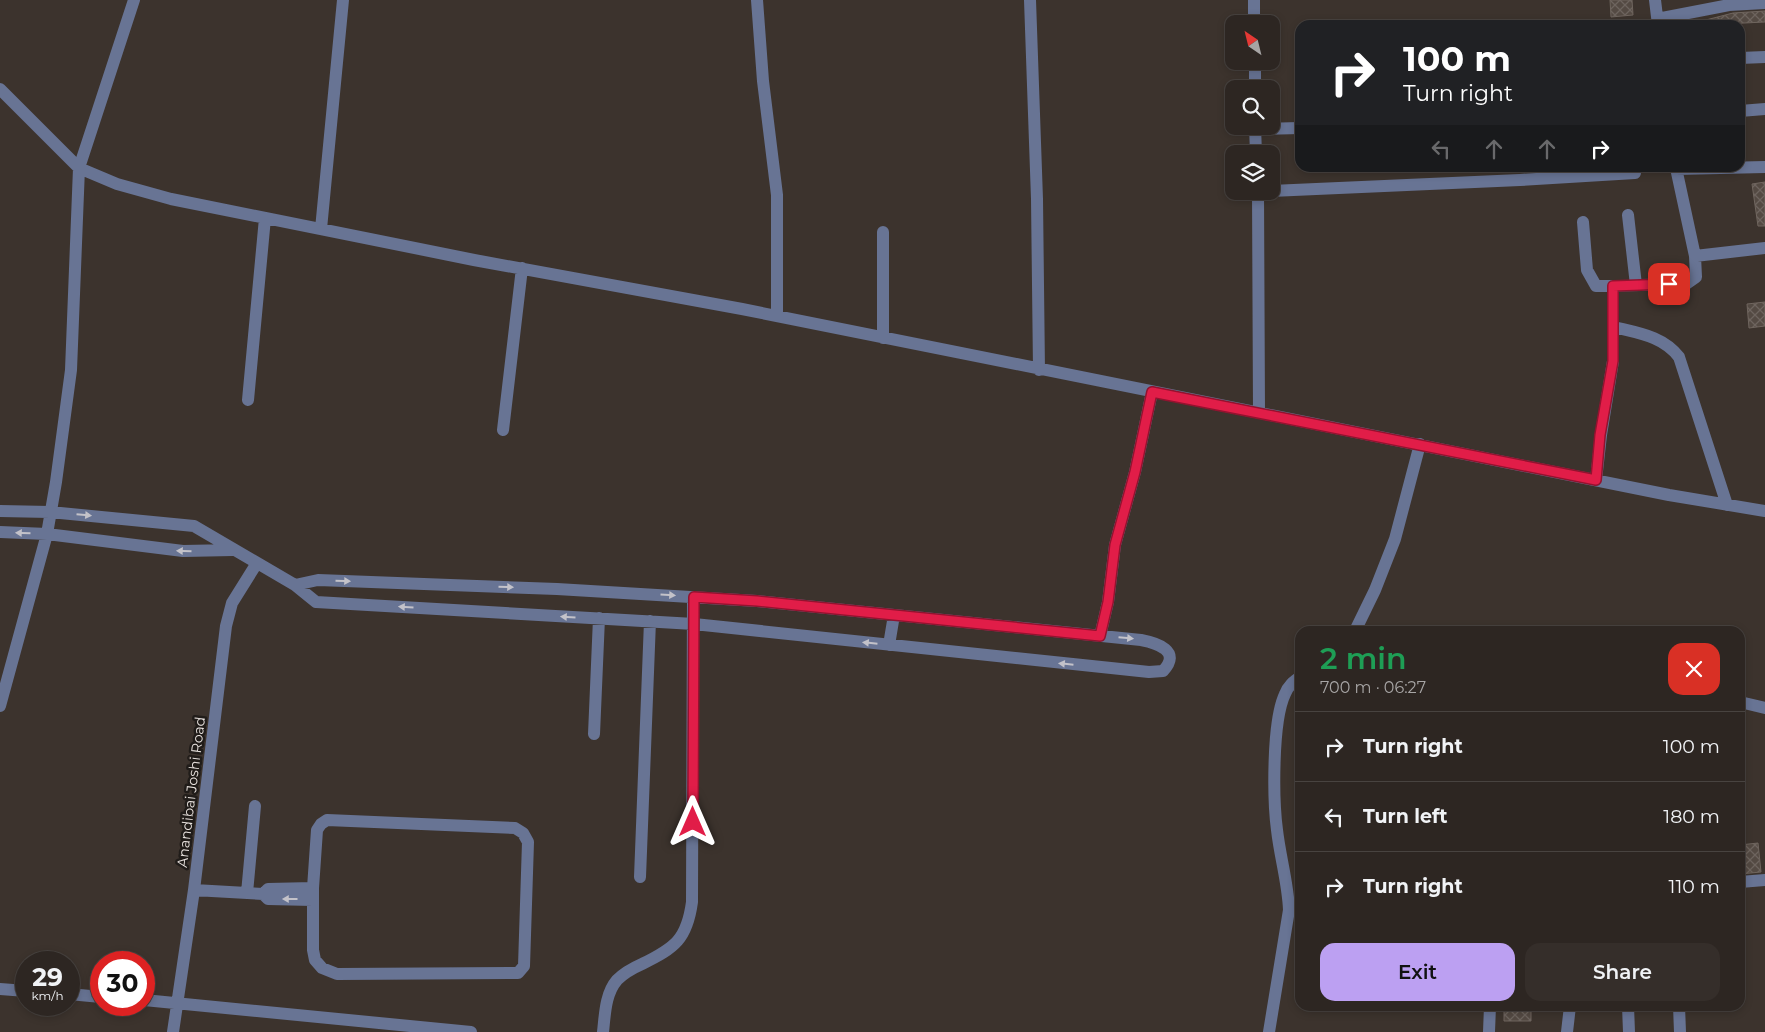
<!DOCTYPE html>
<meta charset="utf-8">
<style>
body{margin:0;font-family:Montserrat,sans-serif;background:#352e2a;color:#f1f3f6;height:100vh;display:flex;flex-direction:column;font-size:19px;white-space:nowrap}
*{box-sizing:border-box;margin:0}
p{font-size:16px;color:#a7a5a5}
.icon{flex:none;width:28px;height:28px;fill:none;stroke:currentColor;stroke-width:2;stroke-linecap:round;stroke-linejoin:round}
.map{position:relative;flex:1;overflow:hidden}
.drawer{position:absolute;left:1295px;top:626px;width:450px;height:385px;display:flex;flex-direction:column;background:#2d2622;border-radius:15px;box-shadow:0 2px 8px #0003,0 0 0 1px #484340}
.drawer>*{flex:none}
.top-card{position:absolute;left:1295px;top:20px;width:450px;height:152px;border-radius:15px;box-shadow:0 2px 8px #0003,0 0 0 1px #484340;background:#202124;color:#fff;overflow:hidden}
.needle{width:32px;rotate:325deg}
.buttons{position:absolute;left:1225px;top:15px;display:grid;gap:10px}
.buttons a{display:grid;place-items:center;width:55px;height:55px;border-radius:10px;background:#2d2622;box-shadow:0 2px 8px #0003,0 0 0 1px #484340;font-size:25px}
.speed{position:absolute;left:15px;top:951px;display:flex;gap:10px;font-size:25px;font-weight:700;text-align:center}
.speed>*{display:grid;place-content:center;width:65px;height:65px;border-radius:50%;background:#2d2622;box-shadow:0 2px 8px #0003,0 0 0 1px #484340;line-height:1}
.speed small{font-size:12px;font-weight:400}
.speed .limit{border:8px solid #d22;background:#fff;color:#111}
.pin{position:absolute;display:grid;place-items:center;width:42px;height:42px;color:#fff;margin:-21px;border-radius:10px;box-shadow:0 2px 8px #0006}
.me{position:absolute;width:55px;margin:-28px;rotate:0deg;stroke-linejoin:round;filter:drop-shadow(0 0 4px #0008)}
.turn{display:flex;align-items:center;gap:18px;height:105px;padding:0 25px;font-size:22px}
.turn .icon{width:65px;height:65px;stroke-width:2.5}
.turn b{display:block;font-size:35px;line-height:42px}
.lanes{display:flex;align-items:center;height:48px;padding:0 25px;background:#0003;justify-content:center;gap:25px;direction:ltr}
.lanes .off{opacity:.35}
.round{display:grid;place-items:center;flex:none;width:52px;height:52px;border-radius:15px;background:#352e2a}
.headline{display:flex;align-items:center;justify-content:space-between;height:85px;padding:0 25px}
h1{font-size:30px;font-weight:600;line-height:38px;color:#1e9e55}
.cta{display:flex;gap:10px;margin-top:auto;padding:10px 25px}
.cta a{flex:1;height:58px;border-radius:15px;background:#bca0f2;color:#111;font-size:20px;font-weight:600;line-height:58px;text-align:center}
.cta a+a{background:#352e2a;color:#f1f3f6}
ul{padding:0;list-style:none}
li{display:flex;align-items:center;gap:15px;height:70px;padding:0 25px;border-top:1px solid #484340}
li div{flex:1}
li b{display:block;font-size:19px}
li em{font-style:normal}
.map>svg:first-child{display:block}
</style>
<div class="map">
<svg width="1765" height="1032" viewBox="0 0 1765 1032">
<defs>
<pattern id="building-cross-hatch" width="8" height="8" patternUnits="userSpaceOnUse" patternTransform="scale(1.25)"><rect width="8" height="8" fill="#544a43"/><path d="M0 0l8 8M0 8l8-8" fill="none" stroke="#6d645e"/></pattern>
</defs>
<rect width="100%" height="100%" fill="#3c332d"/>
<path fill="url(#building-cross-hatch)" stroke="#6f655e" d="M1610 0H1632L1633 15 1611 17Z
M1765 11V22L1703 25 1702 21 1733 13Z
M1765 182V226H1758L1752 184Z
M1765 302V326L1749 328 1747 304Z
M1758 843 1761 872 1740 874V845Z
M1504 1010H1531V1021H1504Z"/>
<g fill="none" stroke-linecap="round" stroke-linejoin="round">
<path stroke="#687494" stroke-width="12" d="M757 0 763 81 777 195V316
M1030 0 1037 199 1039 370
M1254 0V24
M1655 0 1658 25
M1657 19 1729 5 1765 3
M1740 58 1765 57
M1255 61V89
M0 89 79 168 117 184 171 199 474 260 742 309 1669 495 1765 511
M1740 111 1765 109
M1255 126 1256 154
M1256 129 1300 128
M1676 169 1765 167
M1258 191 1259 413
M1271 191 1520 180 1635 173
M1628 215 1636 285
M1583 222 1587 270 1596 286 1686 284 1696 277 1695 256 1676 168
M321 229 343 0
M1695 256 1765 248
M1614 327C1638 333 1663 336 1679 357L1727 505
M883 338V232
M248 400 265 218
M503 430 522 268
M1596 480 1601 435 1613 361V286
M0 511 50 512 194 526 295 585 316 602 694 624 1149 672 1163 671C1182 651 1157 643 1141 640L757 601 557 589 318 580 295 585
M0 532 47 534 183 551 233 550
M1355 631 1375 590 1395 539 1420 444
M1100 636 1108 602 1115 545 1135 472 1152 392
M889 645 894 615
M1740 702 1765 708
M0 706 47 534 56 482 71 370 79 168 134 0
M594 734 599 618
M327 820 515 828 523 833 528 842 524 966 518 973 337 974 322 968 315 960 313 950V888L317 830 321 824Z
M640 877 650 621
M1740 882 1765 880
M194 890 263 894 268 889 313 888
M247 893 255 806
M263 894 268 899 313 900
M0 989 26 991
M69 994 101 997
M144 1000 471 1032
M1628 1006 1629 1032
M1679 1006 1680 1032
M173 1032 194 890 226 626 232 603 257 563
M603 1032C605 1015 605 994 617 980 624 973 633 968 642 964 675 948 687 939 692 902L693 597
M1269 1032 1289 910C1288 883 1280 857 1277 830 1273 800 1272 721 1285 694 1288 686 1293 682 1300 677
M1489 1032 1490 1006
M1567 1032 1570 1006"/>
</g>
<defs><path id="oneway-solid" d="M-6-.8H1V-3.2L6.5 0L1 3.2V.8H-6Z" transform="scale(1.25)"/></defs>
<g fill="#c3c2c9">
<use href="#oneway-solid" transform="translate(84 515) rotate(5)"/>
<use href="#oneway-solid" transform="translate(23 533) rotate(-178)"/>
<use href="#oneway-solid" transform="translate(184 551) rotate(-178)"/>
<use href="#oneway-solid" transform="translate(343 581) rotate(2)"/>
<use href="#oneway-solid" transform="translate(506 587) rotate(2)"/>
<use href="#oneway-solid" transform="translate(668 595) rotate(3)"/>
<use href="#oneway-solid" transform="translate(406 607) rotate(-177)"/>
<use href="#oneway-solid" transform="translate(568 617) rotate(-177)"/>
<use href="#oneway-solid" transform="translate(1126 638) rotate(5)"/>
<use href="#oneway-solid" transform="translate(870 643) rotate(-174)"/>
<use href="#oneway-solid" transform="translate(1066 664) rotate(-174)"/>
<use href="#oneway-solid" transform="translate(290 899) rotate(-180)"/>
</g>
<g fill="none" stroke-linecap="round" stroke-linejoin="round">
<g stroke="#92132f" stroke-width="12">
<path id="route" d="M693 822 694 597 757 601 1100 636 1108 602 1115 545 1135 472 1152 392 1596 480 1600 435 1613 361V286L1669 284"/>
</g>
<use href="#route" stroke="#e11d48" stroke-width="9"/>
</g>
<g text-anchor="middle" stroke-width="5" stroke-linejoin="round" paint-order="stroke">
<g font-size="14" fill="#eae4e0" stroke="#201c19">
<text transform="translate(191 792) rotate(-83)" y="5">Anandibai Joshi Road</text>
</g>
</g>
</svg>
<div class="buttons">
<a><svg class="needle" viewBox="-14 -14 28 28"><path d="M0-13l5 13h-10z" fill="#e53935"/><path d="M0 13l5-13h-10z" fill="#a7a5a5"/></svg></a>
<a><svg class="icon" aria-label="search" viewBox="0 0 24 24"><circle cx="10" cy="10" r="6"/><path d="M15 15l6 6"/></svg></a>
<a><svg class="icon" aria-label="layers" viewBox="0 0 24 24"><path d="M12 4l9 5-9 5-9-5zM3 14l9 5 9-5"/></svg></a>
</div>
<div class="speed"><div>29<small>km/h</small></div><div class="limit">30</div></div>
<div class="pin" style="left:1669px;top:284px;background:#d93025"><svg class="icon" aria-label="arrive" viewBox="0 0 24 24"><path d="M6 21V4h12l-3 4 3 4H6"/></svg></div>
<svg class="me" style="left:693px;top:822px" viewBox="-20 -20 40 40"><path d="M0-17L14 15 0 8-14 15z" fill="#e11d48" stroke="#fff" stroke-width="4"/></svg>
<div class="top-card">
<div class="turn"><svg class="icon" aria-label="right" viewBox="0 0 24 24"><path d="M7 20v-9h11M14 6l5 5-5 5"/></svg><div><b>100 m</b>Turn right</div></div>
<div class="lanes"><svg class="icon off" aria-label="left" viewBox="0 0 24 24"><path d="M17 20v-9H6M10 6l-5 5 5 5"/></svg><svg class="icon off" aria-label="ahead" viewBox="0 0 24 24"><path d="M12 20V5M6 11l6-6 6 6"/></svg><svg class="icon off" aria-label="ahead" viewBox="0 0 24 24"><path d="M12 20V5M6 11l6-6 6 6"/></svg><svg class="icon" aria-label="right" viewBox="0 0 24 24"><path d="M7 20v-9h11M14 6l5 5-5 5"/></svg></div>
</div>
<section class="drawer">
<div class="headline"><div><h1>2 min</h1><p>700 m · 06:27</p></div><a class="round" style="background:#d93025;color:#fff"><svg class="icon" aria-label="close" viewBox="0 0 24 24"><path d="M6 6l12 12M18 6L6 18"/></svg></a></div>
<ul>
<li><svg class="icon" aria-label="right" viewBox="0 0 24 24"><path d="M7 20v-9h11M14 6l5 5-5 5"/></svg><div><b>Turn right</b></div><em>100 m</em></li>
<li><svg class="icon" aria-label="left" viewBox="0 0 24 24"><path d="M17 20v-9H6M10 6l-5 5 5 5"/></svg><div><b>Turn left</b></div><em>180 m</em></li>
<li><svg class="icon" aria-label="right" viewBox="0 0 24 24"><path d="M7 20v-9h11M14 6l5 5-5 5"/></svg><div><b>Turn right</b></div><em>110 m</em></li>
</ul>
<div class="cta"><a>Exit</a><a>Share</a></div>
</section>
</div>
